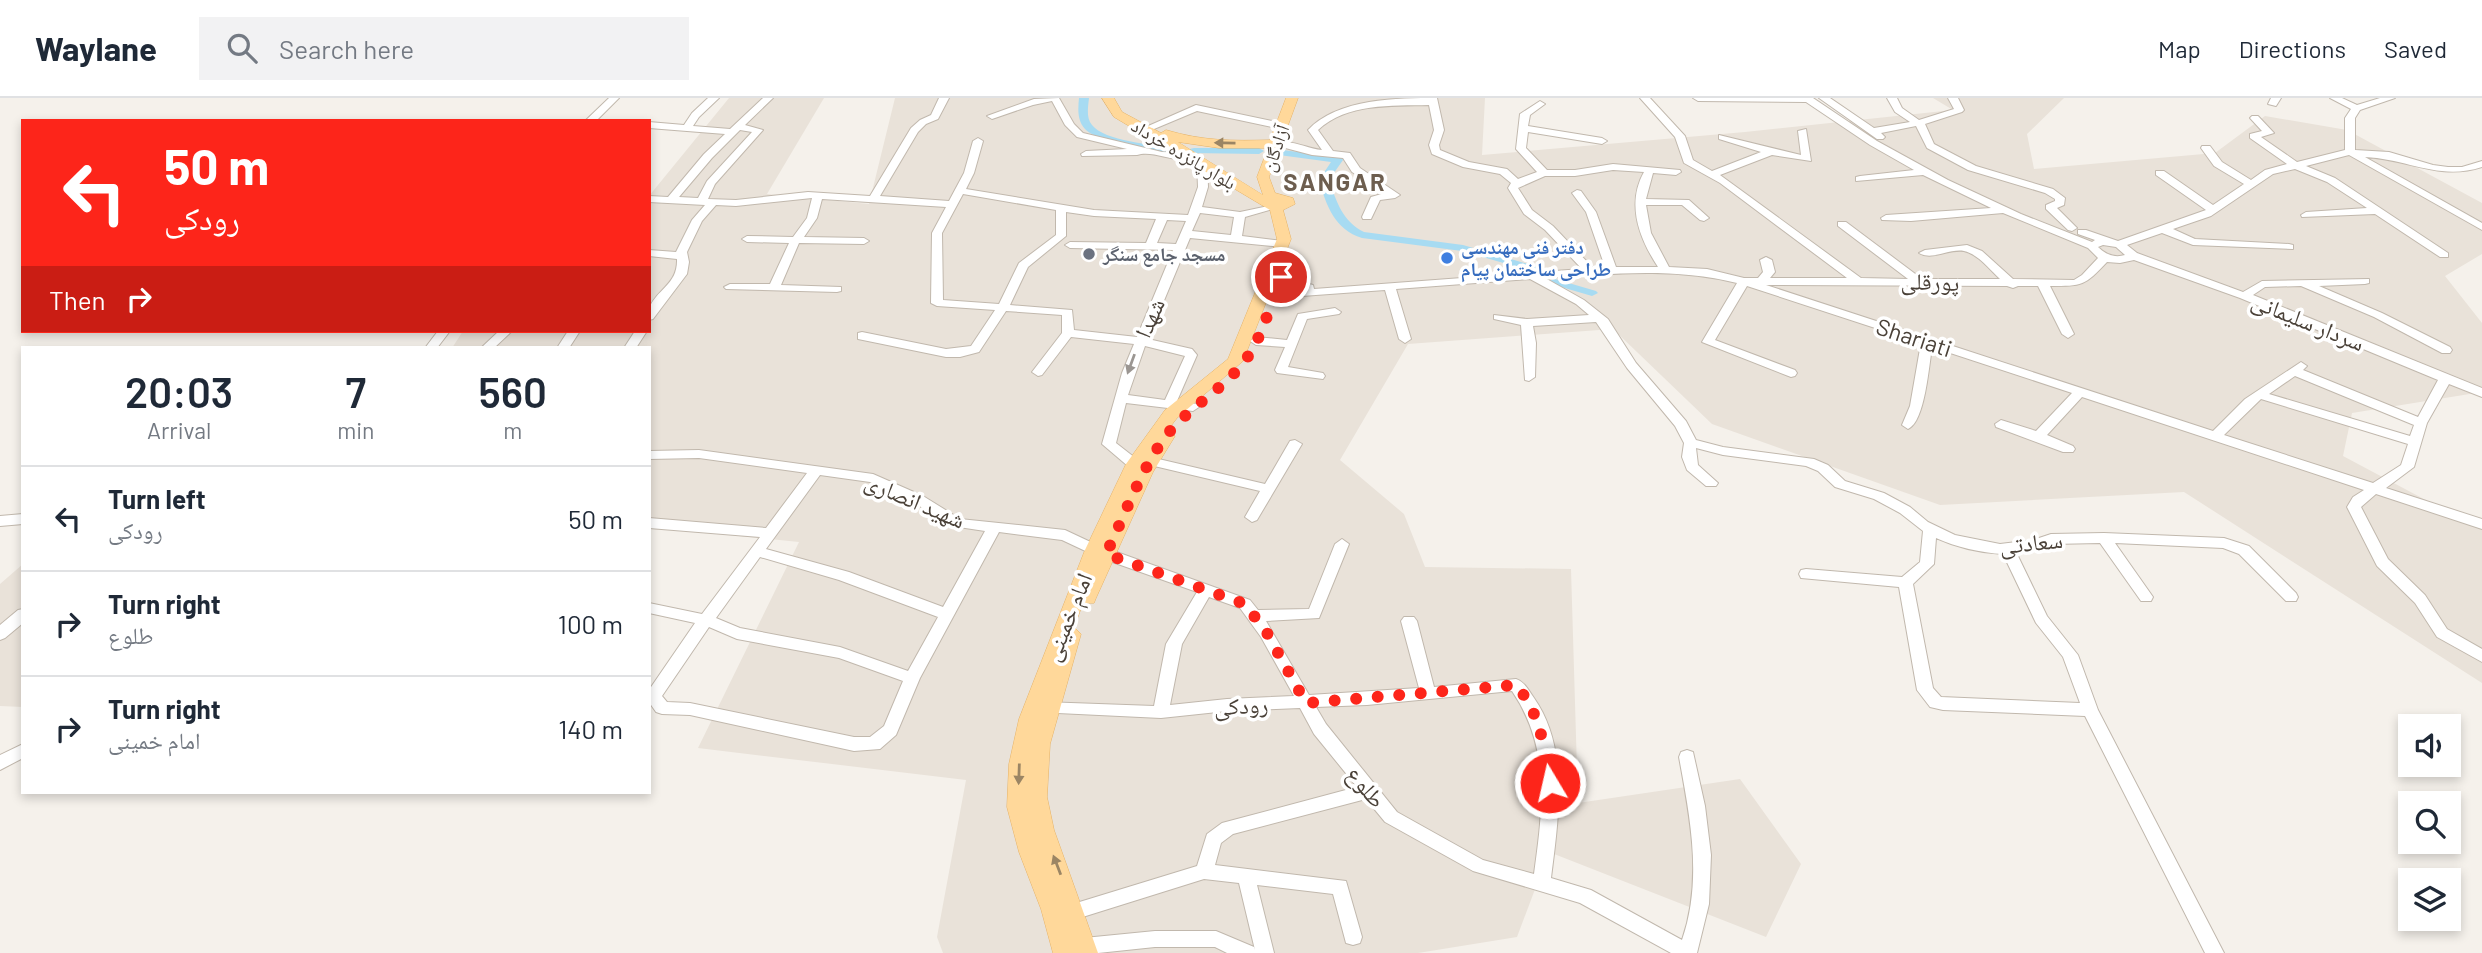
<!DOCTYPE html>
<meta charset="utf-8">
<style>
body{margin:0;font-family:Barlow,"Noto Naskh Arabic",sans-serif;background:#f2f2f3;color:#1f2937;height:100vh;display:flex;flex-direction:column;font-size:26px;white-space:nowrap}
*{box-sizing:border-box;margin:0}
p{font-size:23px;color:#747a83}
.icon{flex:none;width:38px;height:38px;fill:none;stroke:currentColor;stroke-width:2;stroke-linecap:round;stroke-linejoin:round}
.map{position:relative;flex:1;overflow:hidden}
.details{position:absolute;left:21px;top:248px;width:630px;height:448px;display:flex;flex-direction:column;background:#fff;border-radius:0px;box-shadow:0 4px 10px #0003}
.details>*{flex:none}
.hud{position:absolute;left:21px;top:21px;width:630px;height:214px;border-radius:0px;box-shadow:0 4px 10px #0003;background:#fd251a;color:#fff;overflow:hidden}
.fabs{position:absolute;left:2398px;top:616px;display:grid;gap:14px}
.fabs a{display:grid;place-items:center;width:63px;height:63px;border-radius:0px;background:#fff;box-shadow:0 4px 10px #0003;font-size:35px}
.pin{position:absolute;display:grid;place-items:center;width:60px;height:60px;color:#fff;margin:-30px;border:4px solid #fff;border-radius:50%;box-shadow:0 2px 7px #0007}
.me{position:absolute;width:77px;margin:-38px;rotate:351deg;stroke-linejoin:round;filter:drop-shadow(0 0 5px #0008)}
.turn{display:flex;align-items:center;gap:24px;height:147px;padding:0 28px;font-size:32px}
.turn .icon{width:91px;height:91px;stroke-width:2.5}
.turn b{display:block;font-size:49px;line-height:60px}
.then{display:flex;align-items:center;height:66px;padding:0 28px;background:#0003;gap:14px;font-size:26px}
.eta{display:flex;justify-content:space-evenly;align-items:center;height:119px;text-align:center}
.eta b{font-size:42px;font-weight:600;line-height:49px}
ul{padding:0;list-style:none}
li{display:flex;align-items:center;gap:21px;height:105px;padding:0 28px;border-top:2px solid #e0e1e3}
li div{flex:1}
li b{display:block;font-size:26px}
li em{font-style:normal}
header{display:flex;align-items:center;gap:42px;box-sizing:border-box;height:98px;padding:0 35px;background:#fff;border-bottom:2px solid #e0e1e3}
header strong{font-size:33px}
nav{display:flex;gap:38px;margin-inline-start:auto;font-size:24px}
.search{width:490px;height:63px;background:#f2f2f3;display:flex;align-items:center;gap:18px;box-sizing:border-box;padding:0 24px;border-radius:0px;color:#747a83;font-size:26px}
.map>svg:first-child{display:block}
</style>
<header>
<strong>Waylane</strong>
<div class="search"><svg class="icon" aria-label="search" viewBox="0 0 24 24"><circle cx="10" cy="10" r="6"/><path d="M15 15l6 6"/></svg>Search here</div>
<nav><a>Map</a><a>Directions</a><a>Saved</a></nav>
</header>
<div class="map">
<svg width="2482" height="855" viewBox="0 0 2482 855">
<rect width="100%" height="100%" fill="#f5f1eb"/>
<path fill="#e9e2d9" d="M729 0H824L767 96 869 106 895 0H1485L1482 57 1745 34 1953 12 1933 0H2064L2027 36 2034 71 2215 55 2265 18 2347 32 2482 105V156L2445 178 2482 225V294L2352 315 2343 358 2482 432V585L2184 394 1940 407 1712 326 1613 231 1408 246 1340 362 1404 416 1425 469 1571 471 1578 705 1740 681 1801 766 1766 839 1549 754 1517 839 1418 855H943L937 839 966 682 698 650 799 444 649 429V250H452L463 233H649V98Z
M23 466V609L0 608V486Z"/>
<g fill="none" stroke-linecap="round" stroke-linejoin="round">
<path fill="#a7dbf2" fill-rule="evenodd" d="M1079 0H1089C1088 9 1086 20 1092 27 1104 43 1154 47 1173 49L1178 52C1165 60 1096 44 1085 31 1077 22 1078 11 1079 0Z
M1194 50H1259L1264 53 1259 56 1190 55V51Z
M1283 52 1342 60 1343 62 1329 82C1336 103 1343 124 1364 134L1463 147 1535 168 1537 170 1531 173 1462 153 1362 140C1335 132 1326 107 1319 82L1331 64 1279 57 1278 55Z
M1555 181 1596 193 1598 195 1592 198 1551 186V182Z"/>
<g stroke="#c1b8ad" stroke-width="2">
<path id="minor" d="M609 0H619L596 23H585Z
M708 0H719L699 19 693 28 730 31 763 0H773L745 27 763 32 715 86 708 101 736 102 808 94 870 98 911 30 920 22 931 17 939 0H949L938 21 926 26 918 34 880 98 949 103 964 75 973 43 978 40 983 43 974 75 966 91 1094 112 1188 117 1198 89 1197 65 1202 62 1207 65 1208 89 1202 109 1240 114 1273 107V111L1245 119 1242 138 1283 143 1288 146 1283 149 1190 140 1148 241 1192 251 1197 257 1177 303 1197 306 1199 309 1193 313 1126 305 1116 345 1139 363 1141 366 1134 370 1129 369 1102 346 1122 275 1134 246 1071 239 1042 277 1038 278 1032 274 1062 235V217L1006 213 979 254 960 259H946L858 241V235L862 234 946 251 971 248 995 212 937 208 931 205 932 135 946 109 822 101 817 120 804 139 864 140 869 143 864 146 799 145 781 187 841 189V193L837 194 726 191 724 189 730 186H770L789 145 747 144 742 141 747 138 793 139 807 120 812 100 736 108 716 107 702 123 687 154 689 164 687 176 653 221 649 222C649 219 648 214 649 211 656 191 678 187 677 161L649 158V152L676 154 692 122 705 107 649 104V98L668 99 704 56 725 36 649 30V24L684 27 692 15ZM740 32 752 34 707 83 698 100 679 99 712 60ZM963 96 1056 112V137L1019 165 999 206 943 202 942 135ZM1066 114 1094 118 1156 121 1146 145 1070 144 1065 147 1070 150 1173 152 1137 239 1074 232 1072 212 1010 207 1028 169 1066 138ZM1200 115 1234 119 1231 137 1192 133ZM1167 122 1186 123 1176 146 1157 145ZM1145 248 1185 258 1165 302 1128 297Z
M1059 0 1074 26 1083 35 1162 54 1190 55 1195 58C1178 68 1154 51 1137 57L1082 58 1081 56 1086 53 1127 51 1077 39 1065 27 1052 3 1033 7 992 21 987 18 1034 1Z
M1437 0 1444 32 1439 47 1440 52 1469 64 1507 71 1518 81 1537 74 1516 51 1520 16 1540 3 1545 6 1530 17 1528 28 1602 40 1607 43 1602 46 1528 34 1526 50 1547 72H1575L1613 66 1680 72 1681 74 1676 77 1653 75 1646 101 1689 102 1709 120 1704 123 1700 122 1682 107H1646L1651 135 1669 169 1707 171 1744 180H1758L1763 174 1760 162 1766 159 1772 162 1775 174 1770 180H1847L1720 85 1684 65 1675 39 1640 0H1650L1685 38 1693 62 1712 73 1761 54 1719 41V37L1801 57 1798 33 1806 31 1811 63 1772 57 1720 77 1861 180 1908 181 1838 128V124H1846L1922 181H2000C1990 172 1978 156 1964 153 1950 150 1932 163 1919 155L1925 152 1967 147 1982 153 2013 181 2074 182 2082 177 2098 160 2088 150 2003 115 1911 123 1882 122 1881 120 1886 117 1991 110 1923 77 1856 83V79L1860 78 1914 72 1870 47 1806 4 1698 3 1693 0H1813L1877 43 1948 82 2021 116 2092 144 2095 142 2078 136V132H2086L2118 143 2206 112 2156 77V73H2164L2213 107 2244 86 2214 68 2201 50 2202 48H2210L2222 64 2251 82 2265 72 2287 66 2250 40V36L2262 33 2250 20 2252 18H2258L2274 35 2261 39 2297 64 2345 52V20L2351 11 2330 0H2342L2357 7 2380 0H2395L2360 12 2355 20V52L2389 54 2433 67 2448 69H2462L2482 63V69C2439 83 2408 61 2365 59L2482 125V132L2349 57 2306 68 2335 80 2448 155V159H2440L2375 116 2302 119 2301 117 2306 114 2367 110 2327 84 2295 71 2273 76 2211 118 2173 131 2195 141 2289 146 2293 147V151L2193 147 2162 135 2127 147 2137 155 2243 194 2262 183 2369 181V185L2365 186 2319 188 2382 215 2450 249 2452 252 2450 255H2442L2374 219 2301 188 2265 189 2253 197 2482 290V299L2449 286 2427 325 2414 369 2386 390 2482 421V431L2376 396 2361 409 2388 461 2425 497 2447 531 2482 551V564L2437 539 2415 505 2377 468 2347 409 2353 399 2364 392 2082 299 2047 337 2073 348 2075 351 2073 354H2063L1996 329 1995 326 2001 322 2036 333 2072 295 1932 249C1929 267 1925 324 1908 331L1902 327 1910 308 1921 245 1747 188 1715 242 1795 272 1797 275 1795 278 1791 279 1702 244 1737 185C1674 169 1609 176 1545 180L1584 202 1608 221 1636 265 1686 323 1696 342 1723 349 1814 361 1828 367 1845 383 1884 395 1910 409 1928 424 1955 437 2000 446 2033 442 2051 436 2104 435 2224 440 2249 448 2296 495 2298 499 2296 503H2286L2239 456 2223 450 2115 445 2153 499 2151 503H2141L2100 445 2052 446 2034 452 2016 454 2047 518 2078 557 2098 612 2224 855H2205L2085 618 1943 612 1930 609 1917 592 1899 489 1801 480 1799 476 1801 472 1806 471 1902 479 1920 464 1923 433 1900 415 1874 401 1835 389 1818 373 1806 368 1723 357 1696 350 1698 367 1718 385 1716 388H1706L1687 372 1682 359 1684 345 1675 328 1627 270 1596 224 1533 228 1536 245 1535 279 1529 283 1525 282 1521 227 1494 221V217L1527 221 1589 217 1576 206 1530 181 1396 191 1411 241 1405 245 1399 241 1385 192 1302 198 1261 197 1259 195 1265 192 1304 191C1293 189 1283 188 1275 179L1281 176 1294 182 1313 187 1314 191 1582 171 1545 132 1524 116 1508 90 1511 85 1500 76 1463 69 1432 56 1429 47 1434 32 1429 7C1391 8 1347 5 1318 32L1333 53 1350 55 1360 70 1400 97 1395 100 1380 102 1371 121H1363L1362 119 1371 99 1385 95 1352 74 1343 60 1312 57 1274 47C1288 39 1307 51 1322 52L1308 32C1338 0 1398 0 1437 0ZM1613 72 1644 74C1626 106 1639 140 1658 169H1616L1596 114 1581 93 1577 92 1572 95 1586 114 1605 169 1593 170 1553 128 1532 112 1518 90 1545 78H1575ZM2103 147 2116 149 2125 157C2115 160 2106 157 2098 149ZM2134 162 2240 200 2438 282 2418 319 2303 272 2307 268 2301 264 2245 301 2213 333 1766 187 2007 188 2013 190 2018 188H2038L2062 236 2068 240 2074 236 2050 188C2083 188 2084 188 2107 164L2120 165ZM2295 278 2414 327 2410 338 2269 296ZM2261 301 2408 346 2401 367 2373 385 2224 337ZM1936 440C1956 449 1981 455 2003 456L2036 525 2063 559 2080 605 1941 599 1933 590 1913 486 1934 466Z
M1819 0H1830L1874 30 1910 24 1895 14 1887 0H1897L1902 10 1919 22 1954 11 1948 0H1958L1964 12 1962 14 1925 26 1934 46 1976 68 2053 91 2065 100 2064 107 2057 110 2077 130 2072 133 2068 132 2046 111V107L2055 103V101L2045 95 1968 72 1927 50 1916 28 1881 35 1885 39 1883 41H1877Z
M2271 0H2281L2276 8 2268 6Z
M1196 7 1282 25 1287 28 1282 31 1197 13 1154 31 1146 29Z
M1335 210 1341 214 1339 216 1307 221 1288 269 1323 275 1325 278 1323 281 1277 275 1275 272 1285 249 1256 247 1250 243 1256 239 1287 242 1298 216Z
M438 233H450L437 250H425Z
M499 233H512L494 250H481Z
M568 233H580L569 250H557Z
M635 233H647L636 250H624Z
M1295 342 1302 346 1257 422 1252 424 1245 419 1260 393 1150 367 1143 363 1150 359 1265 386 1290 343Z
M699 352 873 376 923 398 960 421 1065 432 1099 448 1101 452 1094 457 1062 442 999 434 920 580 896 637 880 651 854 653 690 617 662 616 656 614 649 604V592L695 525 649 515V505L702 516 760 439 649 430V420L766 430 807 375 699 360 649 361V353ZM820 377 870 384 913 404 952 428 985 433 943 509 849 474 766 451ZM760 459 839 482 938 519 908 573 840 549 740 530 716 520ZM709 529 737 541 839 560 903 583 884 628 870 639H854L690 605 667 604 662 598Z
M23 416V426L0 428V418Z
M1342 441 1349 446 1319 520 1266 523 1309 597 1419 590 1401 523 1404 519H1414L1417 523 1434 589 1516 581C1525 584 1529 593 1534 600 1570 651 1558 723 1551 780L1591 792 1682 842C1703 782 1690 719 1679 659L1681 654 1687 652 1693 654 1705 708 1711 757 1709 806 1697 855H1671L1580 805 1473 773 1385 724 1366 701 1233 736 1221 745 1215 767 1346 783 1362 839 1360 845 1353 847 1346 845 1333 796 1257 787 1274 855H1227L1215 849H1155L1098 855 1077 854 1075 848 1077 842 1084 840 1155 833H1216L1254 849 1255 852 1239 785 1204 781 1073 822 1067 820 1064 814 1067 808 1073 806 1197 768 1207 736 1222 725 1357 689 1314 636 1300 610 1227 613 1161 620 1037 614 1035 610 1037 606 1043 604 1154 608 1166 546 1197 494 1101 460 1099 456 1101 452H1111L1250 502 1258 512 1309 511 1335 446ZM1209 499 1240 510 1261 539 1294 598 1227 601 1170 607 1182 546ZM1512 593C1551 650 1543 711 1534 776L1483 762 1397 714 1326 626 1316 609 1367 607Z
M23 511V525L5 540 0 542V527L18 512Z
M23 646V660L0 672V657Z"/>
</g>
<g stroke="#e6b368" stroke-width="1">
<path id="major" d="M1102 0H1114L1122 14 1161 35 1166 32C1203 43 1232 43 1270 42L1286 0H1298L1269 79 1275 95 1293 100 1295 106 1283 112 1291 141 1243 263 1177 320 1167 333 1175 338 1153 374 1096 500 1094 505H1083L1074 529 1081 536 1050 646 1047 699 1054 732 1098 855H1053L1041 811 1019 754 1007 709 1009 666 1019 621 1085 452 1126 366 1165 312 1228 261 1277 141 1270 112 1114 19ZM1178 44 1219 50H1268L1257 79 1263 97Z"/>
</g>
<use href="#minor" fill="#fff" fill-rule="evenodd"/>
<use href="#major" fill="#ffd89a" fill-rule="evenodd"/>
</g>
<defs><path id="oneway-solid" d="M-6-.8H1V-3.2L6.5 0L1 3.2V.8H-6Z" transform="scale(1.75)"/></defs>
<g fill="#9b8564">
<use href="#oneway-solid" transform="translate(1225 45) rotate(-179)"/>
<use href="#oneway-solid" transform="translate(1019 676) rotate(92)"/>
<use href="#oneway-solid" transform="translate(1057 767) rotate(-111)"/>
</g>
<use fill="#9b9692" href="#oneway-solid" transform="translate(1131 266) rotate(110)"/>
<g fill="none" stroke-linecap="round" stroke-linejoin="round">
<path stroke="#fd251a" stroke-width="12" stroke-dasharray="0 21.6" d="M1281 179C1269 209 1261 247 1238 271 1214 298 1181 315 1161 345 1138 379 1124 419 1106 456L1245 506 1267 535 1306 605 1516 587C1540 615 1545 650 1550 685"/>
</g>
<circle fill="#6b7280" stroke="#fff" stroke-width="2.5" cx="1089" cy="156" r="7"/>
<circle fill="#3f7fe0" stroke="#fff" stroke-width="2.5" cx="1447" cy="160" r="7"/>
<g text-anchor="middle" stroke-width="7" stroke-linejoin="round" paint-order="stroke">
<g font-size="19" fill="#4a4138" stroke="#fff">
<text transform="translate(1275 50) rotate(-71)" y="7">آزادگان</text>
<text transform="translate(1184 56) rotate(31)" y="7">بلوار پانزده خرداد</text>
</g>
<g font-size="19" font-weight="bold" fill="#366cbe" stroke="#fff" text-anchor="start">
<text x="1461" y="156">دفتر فنی مهندسی<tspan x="1461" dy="22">طراحی ساختمان پیام</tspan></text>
</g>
<g font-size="19" font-weight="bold" fill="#5b616d" stroke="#fff" text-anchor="start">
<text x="1103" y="163">مسجد جامع سنگر</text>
</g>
<g font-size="23" fill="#4a4138" stroke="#fff">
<text transform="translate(1930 184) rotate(2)" y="8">پورقلی</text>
<text transform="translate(1150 220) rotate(-66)" y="8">شهدا</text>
<text transform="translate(2308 224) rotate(22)" y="8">سردار سلیمانی</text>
<text transform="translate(1914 240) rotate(18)" y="8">Shariati</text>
<text transform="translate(915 403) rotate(23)" y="8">شهید انصاری</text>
<text transform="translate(2031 445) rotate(-6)" y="8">سعادتی</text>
<text transform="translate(1068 519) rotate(-68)" y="8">امام خمینی</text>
<text transform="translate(1241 608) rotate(-3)" y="8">رودکی</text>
<text transform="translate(1366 689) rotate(50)" y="8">طلوع</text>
</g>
<g font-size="24" font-weight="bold" letter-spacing="2" fill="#6d5e4f" stroke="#fff">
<text x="1335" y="93">SANGAR</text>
</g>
</g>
</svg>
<div class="fabs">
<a><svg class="icon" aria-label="sound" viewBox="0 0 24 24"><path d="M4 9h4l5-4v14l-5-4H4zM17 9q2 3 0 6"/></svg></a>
<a><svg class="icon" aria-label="search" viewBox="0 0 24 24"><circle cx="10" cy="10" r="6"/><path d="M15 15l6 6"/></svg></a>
<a><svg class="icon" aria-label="layers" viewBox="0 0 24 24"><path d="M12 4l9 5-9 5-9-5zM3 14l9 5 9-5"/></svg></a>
</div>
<div class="pin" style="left:1281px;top:179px;background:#d93025"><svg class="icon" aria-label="arrive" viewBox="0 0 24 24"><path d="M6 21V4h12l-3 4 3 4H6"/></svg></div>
<svg class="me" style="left:1550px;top:685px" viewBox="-20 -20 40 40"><circle r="17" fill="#fd251a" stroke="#fff" stroke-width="3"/><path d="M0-11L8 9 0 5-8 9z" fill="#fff"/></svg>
<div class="hud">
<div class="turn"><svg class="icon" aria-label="left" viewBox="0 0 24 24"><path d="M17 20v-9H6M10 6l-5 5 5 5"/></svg><div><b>50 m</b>رودکی</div></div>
<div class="then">Then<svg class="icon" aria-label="right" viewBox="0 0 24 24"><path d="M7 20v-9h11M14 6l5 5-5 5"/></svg></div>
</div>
<section class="details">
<div class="eta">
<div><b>20:03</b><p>Arrival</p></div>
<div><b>7</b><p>min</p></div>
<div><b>560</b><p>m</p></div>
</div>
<ul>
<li><svg class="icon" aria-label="left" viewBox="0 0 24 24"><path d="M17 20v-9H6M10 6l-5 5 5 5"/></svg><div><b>Turn left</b><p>رودکی</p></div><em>50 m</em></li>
<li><svg class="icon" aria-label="right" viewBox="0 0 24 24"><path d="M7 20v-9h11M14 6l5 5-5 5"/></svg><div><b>Turn right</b><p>طلوع</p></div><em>100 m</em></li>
<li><svg class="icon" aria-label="right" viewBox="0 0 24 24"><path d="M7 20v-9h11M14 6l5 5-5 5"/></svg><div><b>Turn right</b><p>امام خمینی</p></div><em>140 m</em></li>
</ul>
</section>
</div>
